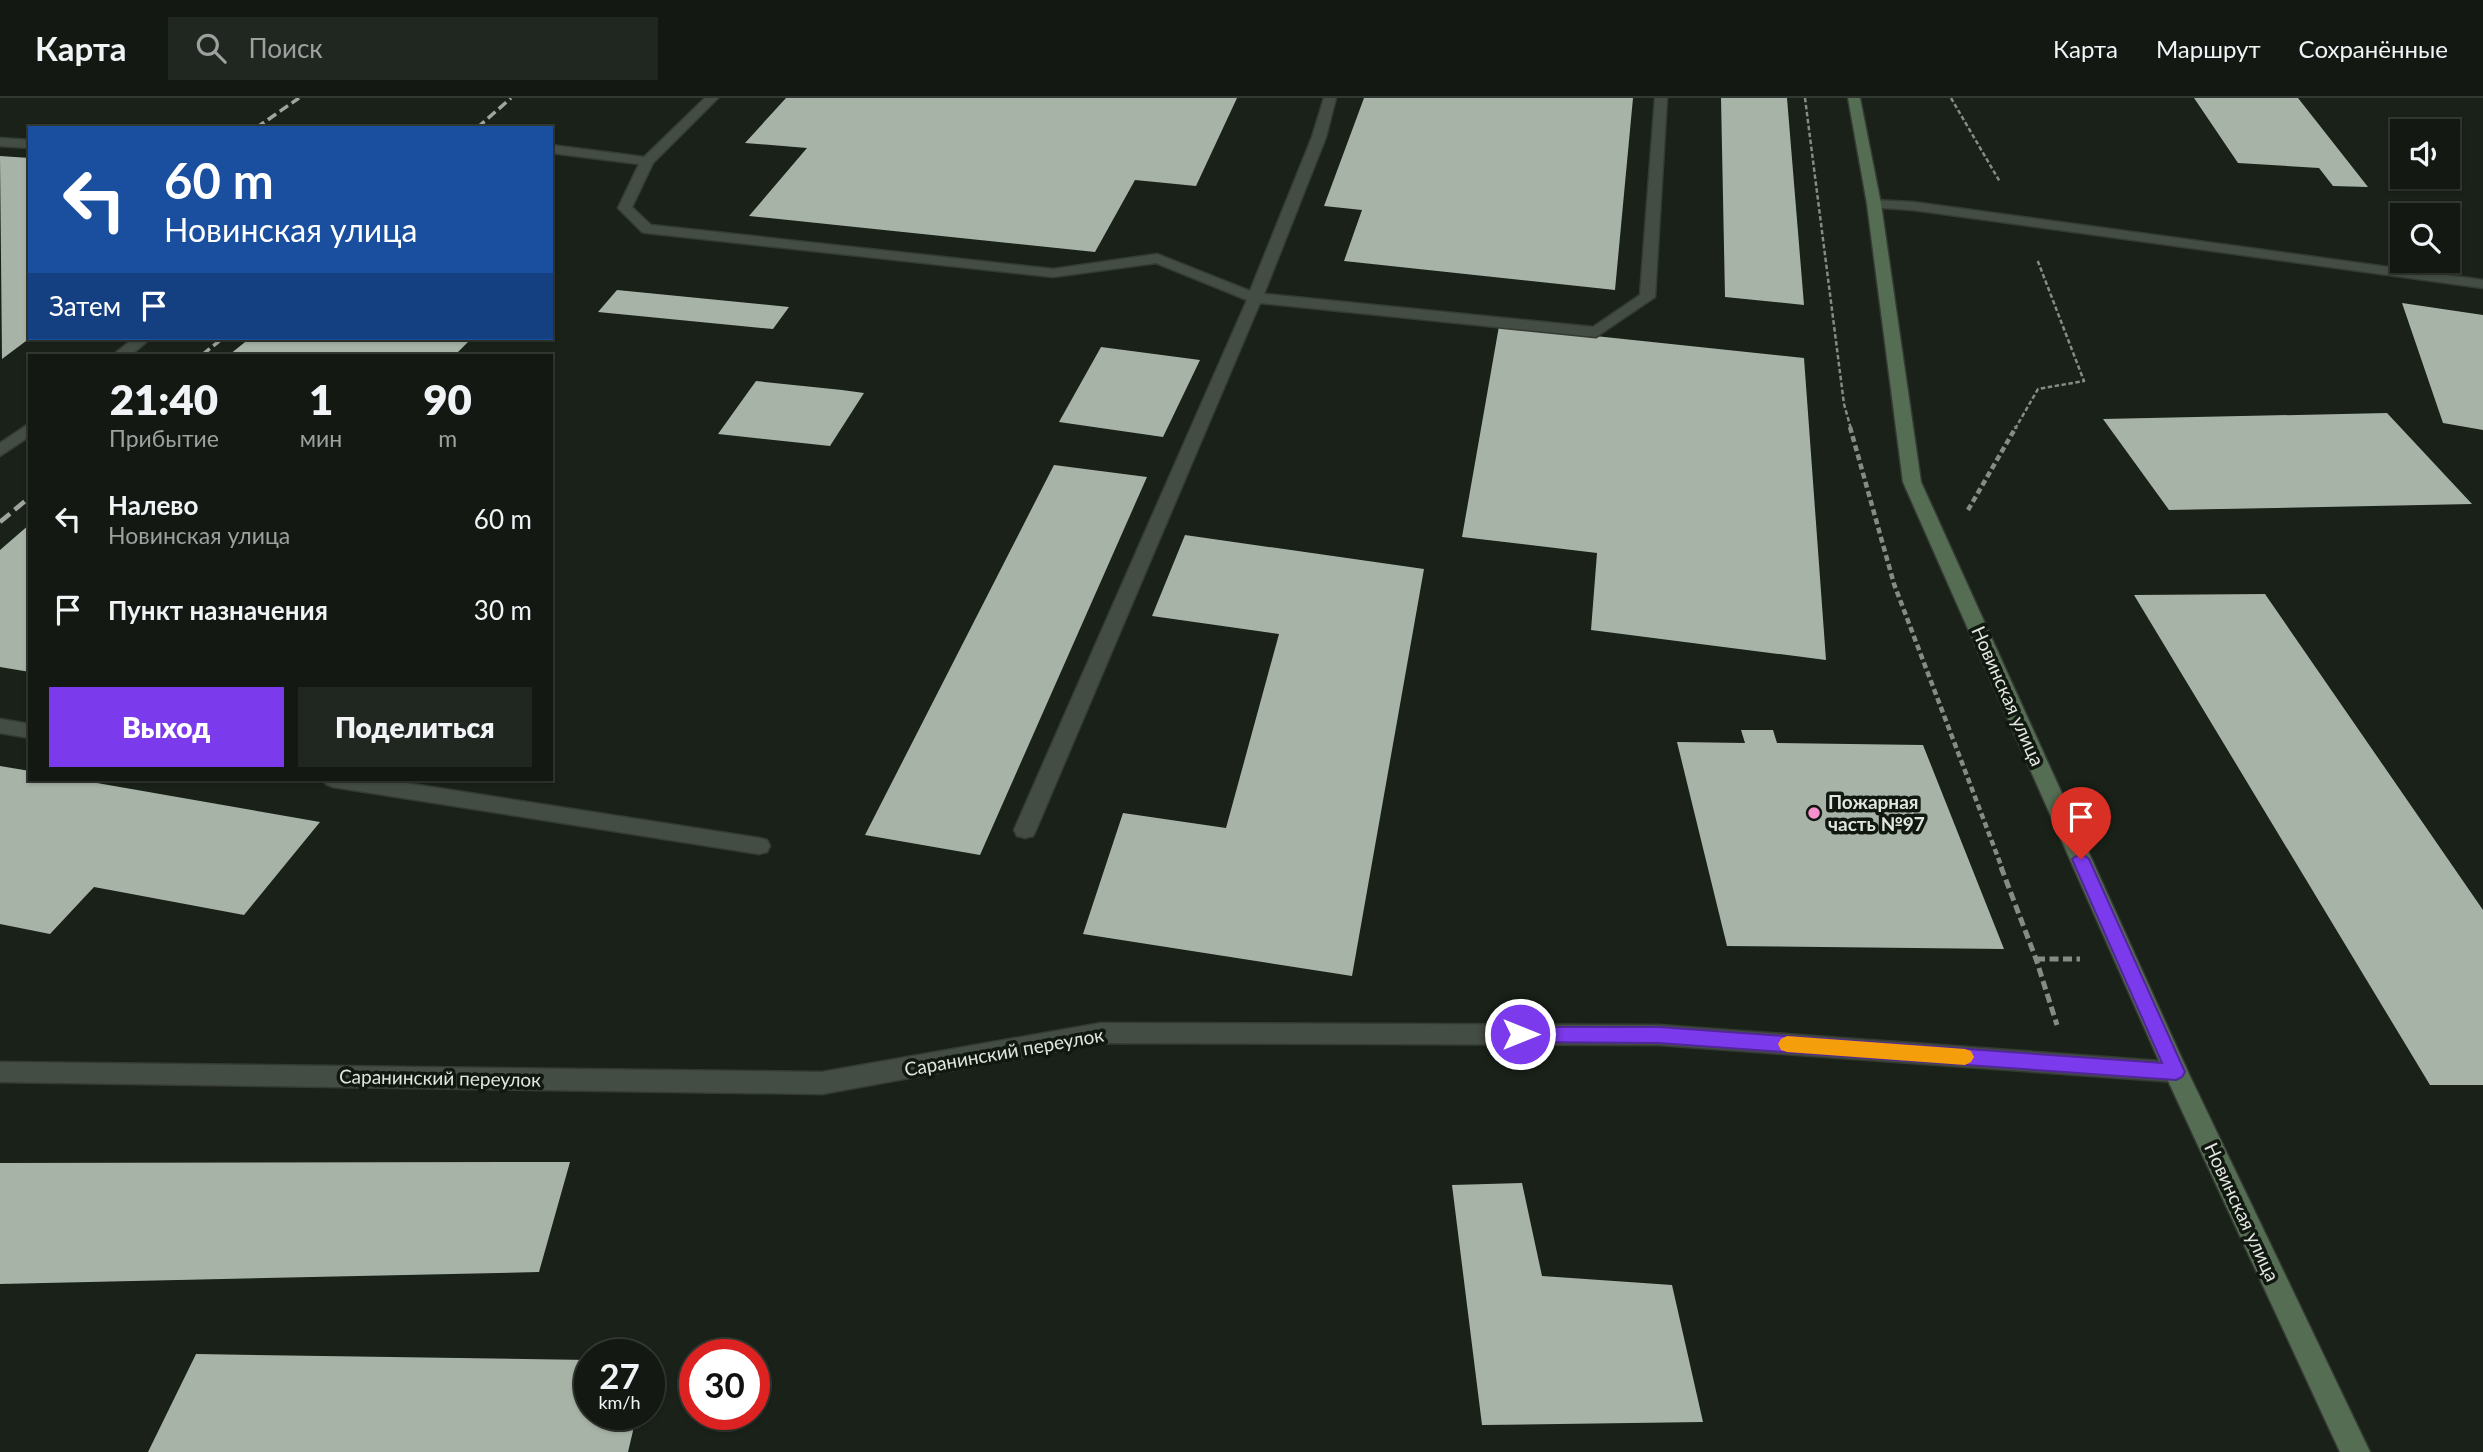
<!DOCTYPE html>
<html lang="ru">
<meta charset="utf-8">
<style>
body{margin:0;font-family:Lato,sans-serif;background:#202620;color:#f1f3f6;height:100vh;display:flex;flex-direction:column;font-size:26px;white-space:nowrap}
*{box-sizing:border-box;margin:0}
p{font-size:23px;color:#9da09f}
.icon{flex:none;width:38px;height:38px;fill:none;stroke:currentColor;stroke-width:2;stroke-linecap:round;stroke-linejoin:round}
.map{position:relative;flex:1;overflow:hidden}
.side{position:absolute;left:28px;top:256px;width:525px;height:427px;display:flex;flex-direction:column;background:#131912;border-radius:0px;box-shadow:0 2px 5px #0004,0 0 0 2px #323832}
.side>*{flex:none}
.hud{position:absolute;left:28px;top:28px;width:525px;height:214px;border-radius:0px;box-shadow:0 2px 5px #0004,0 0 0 2px #323832;background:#1a4fa0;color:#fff;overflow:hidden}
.controls{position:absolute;left:2390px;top:21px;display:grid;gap:14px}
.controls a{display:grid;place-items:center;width:70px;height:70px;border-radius:0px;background:#131912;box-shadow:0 2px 5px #0004,0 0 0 2px #323832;font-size:35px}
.speed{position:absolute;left:574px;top:1241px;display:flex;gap:14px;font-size:35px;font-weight:700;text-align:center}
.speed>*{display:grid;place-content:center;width:91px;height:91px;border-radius:50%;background:#131912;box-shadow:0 2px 5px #0004,0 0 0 2px #323832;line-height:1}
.speed small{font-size:18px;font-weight:400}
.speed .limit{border:10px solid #d22;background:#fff;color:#111}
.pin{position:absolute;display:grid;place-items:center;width:60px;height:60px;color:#fff;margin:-72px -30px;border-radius:50% 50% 50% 0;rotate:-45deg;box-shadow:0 0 7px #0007}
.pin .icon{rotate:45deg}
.me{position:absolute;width:77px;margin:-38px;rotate:90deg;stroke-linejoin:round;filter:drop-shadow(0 0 5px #0008)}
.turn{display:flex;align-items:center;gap:24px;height:147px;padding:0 21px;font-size:32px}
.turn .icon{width:91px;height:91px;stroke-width:2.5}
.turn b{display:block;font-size:49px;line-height:60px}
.then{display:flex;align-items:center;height:66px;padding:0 21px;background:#0003;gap:14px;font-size:26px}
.eta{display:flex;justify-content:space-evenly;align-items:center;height:119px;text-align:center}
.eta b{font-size:42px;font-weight:800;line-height:49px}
.action{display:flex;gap:14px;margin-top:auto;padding:14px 21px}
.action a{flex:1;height:80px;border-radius:0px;background:#7c3aed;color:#fff;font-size:28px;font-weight:800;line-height:80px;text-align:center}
.action a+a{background:#202620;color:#f1f3f6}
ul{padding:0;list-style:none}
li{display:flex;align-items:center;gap:21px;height:91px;padding:0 21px}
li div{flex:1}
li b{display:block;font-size:26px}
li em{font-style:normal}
header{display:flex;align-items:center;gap:42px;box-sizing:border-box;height:98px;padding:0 35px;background:#131912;border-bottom:2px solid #323832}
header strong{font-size:33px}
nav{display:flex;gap:38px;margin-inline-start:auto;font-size:24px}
.search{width:490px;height:63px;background:#202620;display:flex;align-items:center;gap:18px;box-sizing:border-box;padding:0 24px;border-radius:0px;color:#9da09f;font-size:26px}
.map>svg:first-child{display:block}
</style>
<header>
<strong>Карта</strong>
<div class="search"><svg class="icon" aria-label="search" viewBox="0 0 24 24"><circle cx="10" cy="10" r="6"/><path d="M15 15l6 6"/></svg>Поиск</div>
<nav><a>Карта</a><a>Маршрут</a><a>Сохранённые</a></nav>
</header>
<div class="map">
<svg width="2483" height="1354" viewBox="0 0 2483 1354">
<rect width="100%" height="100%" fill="#192118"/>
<path fill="#a8b3a7" d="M786 0H1237L1196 88 1135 82 1095 154 749 118 807 50 745 45Z
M1364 0H1633L1615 192 1344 163 1362 112 1324 108Z
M1721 0H1787L1804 207 1725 199Z
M2194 0H2298L2368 89 2333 88 2319 70 2238 65Z
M0 58 30 60V240L2 261Z
M617 192 789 209 773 231 598 214Z
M2402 205 2483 217V332L2443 325Z
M1499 228 1804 260 1826 562 1591 532 1597 455 1462 439Z
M250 240H472L455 257H229Z
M1101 249 1200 262 1163 339 1059 324Z
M756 283 842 292 864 295 830 348 718 336Z
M2387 315 2472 406 2169 412 2103 321Z
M1054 367 1147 379 980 757 865 737Z
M30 426V574L0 569V452Z
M1185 437 1424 471 1352 878 1083 836 1123 715 1226 730 1279 536 1152 518Z
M2265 496 2483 812V987H2430L2134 497Z
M1741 632H1773L1777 645 1923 647 2004 851 1727 848 1677 644 1745 645Z
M0 668 30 673V681H74L320 724 244 817 94 789 50 836 0 826Z
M570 1064 539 1174 0 1186V1065Z
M1522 1085 1542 1178 1672 1187 1703 1324 1482 1327 1452 1087Z
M196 1256 590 1262V1316H637L628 1354H148Z"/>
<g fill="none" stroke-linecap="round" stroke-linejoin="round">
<g stroke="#353b34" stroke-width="3">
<path id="lane" d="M705 0H718L653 65 632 109 651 127 1053 171 1157 156 1250 193 1312 39 1324 0H1336L1326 39 1264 196 1593 229 1640 197 1655 0H1667L1655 199 1596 239 1260 205 1036 732 1033 738 1025 740 1017 738 1014 732 1247 202 1156 165 1053 179 647 135 642 134 618 110 639 66 551 55V47L644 59Z
M0 40 30 42V50L0 48Z
M1874 102 1913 104 2483 182V190L1913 112 1869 109 1867 106Z
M134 240H151L131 257H113Z
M30 325V338L0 358V345Z
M0 621 30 626V640L0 635Z
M322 681H380L759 740 767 742 770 748 767 754 759 756 333 689 326 686Z"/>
</g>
<g stroke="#353b34" stroke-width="3">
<path id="street" d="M1101 925 1659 927 2176 964 2185 967 2188 974 2185 981 2176 984 1659 947 1101 945 822 996 0 984V964L822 974Z"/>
</g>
<g stroke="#353b34" stroke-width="3">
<path id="secondary" d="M1848 0H1860L1881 106 1921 384 2188 974 2370 1354H2340L2164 974 1903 384 1867 106Z"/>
</g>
<path stroke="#858c84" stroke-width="2.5" stroke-dasharray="4.5 2.5" stroke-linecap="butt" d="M1805 0 1844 306 1851 331
M1951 0 2000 84
M2015 331 2038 291 2084 283 2037 161"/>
<path stroke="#858c84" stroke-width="4.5" stroke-dasharray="6 3.5" stroke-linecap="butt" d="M1850 329 1894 486 2002 770
M1968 412 2016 329"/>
<path stroke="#858c84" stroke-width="5" stroke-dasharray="9 4.5" stroke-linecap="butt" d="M2001 769 2036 861 2057 927
M2036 861H2080"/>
<use href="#lane" fill="#444d43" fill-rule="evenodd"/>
<use href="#street" fill="#444d43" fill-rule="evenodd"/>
<use href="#secondary" fill="#556e53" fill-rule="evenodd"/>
<path stroke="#9fa59e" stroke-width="3.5" stroke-dasharray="10 4.5" stroke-linecap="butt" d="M256 30 299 0
M477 30 511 0
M202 257 223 240"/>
<path stroke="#9fa59e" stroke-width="4.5" stroke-dasharray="13 6" stroke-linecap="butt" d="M0 424 30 399"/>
</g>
<path fill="#7c3aed" stroke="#51269a" stroke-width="2" d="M2081 755 2089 761 2185 974 2182 979 2176 982 1659 945 1520 944 1513 942 1510 936 1513 931 1520 929H1659L2162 965 2072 761Z"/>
<path fill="#f59e0b" d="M1787 938 1965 951 1971 953 1974 959 1971 964 1965 967 1787 954 1781 952 1778 946 1781 941Z"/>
<circle fill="#f790cd" stroke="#10180f" stroke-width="2.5" cx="1814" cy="715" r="7"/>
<g text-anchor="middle" stroke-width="7" stroke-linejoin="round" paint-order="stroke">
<g font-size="19" fill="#e1e6e0" stroke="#10180f">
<text transform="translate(2008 598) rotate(66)" y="7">Новинская улица</text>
<text transform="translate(1004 954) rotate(-10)" y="7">Саранинский переулок</text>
<text transform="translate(440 980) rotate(1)" y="7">Саранинский переулок</text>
<text transform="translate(2242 1114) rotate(65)" y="7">Новинская улица</text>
</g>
<g font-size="19" font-weight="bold" fill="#e1e6e0" stroke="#10180f" text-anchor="start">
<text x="1828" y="711">Пожарная<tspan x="1828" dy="22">часть №97</tspan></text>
</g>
</g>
</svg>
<div class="controls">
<a><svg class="icon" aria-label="sound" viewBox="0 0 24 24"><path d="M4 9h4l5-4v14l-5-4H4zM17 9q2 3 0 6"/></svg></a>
<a><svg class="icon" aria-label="search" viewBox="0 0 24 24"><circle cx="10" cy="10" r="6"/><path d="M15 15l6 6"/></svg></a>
</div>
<div class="speed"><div>27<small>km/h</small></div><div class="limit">30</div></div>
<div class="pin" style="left:2081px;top:761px;background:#d93025"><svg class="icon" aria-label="arrive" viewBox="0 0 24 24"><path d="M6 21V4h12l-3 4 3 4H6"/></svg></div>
<svg class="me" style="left:1520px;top:936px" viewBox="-20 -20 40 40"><circle r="17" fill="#7c3aed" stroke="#fff" stroke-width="3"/><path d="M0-11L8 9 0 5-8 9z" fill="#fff"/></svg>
<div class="hud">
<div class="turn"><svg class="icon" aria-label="left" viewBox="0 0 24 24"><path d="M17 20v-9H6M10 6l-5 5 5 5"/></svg><div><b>60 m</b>Новинская улица</div></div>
<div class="then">Затем<svg class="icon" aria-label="arrive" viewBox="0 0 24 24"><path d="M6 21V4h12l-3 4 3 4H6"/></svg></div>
</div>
<section class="side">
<div class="eta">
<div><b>21:40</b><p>Прибытие</p></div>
<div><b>1</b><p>мин</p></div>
<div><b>90</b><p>m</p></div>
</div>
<ul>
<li><svg class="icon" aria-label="left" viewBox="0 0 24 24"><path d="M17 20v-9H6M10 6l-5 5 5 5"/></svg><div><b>Налево</b><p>Новинская улица</p></div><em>60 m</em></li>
<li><svg class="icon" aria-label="arrive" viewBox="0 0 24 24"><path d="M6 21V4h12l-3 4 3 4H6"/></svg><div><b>Пункт назначения</b></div><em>30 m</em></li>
</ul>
<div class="action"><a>Выход</a><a>Поделиться</a></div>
</section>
</div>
